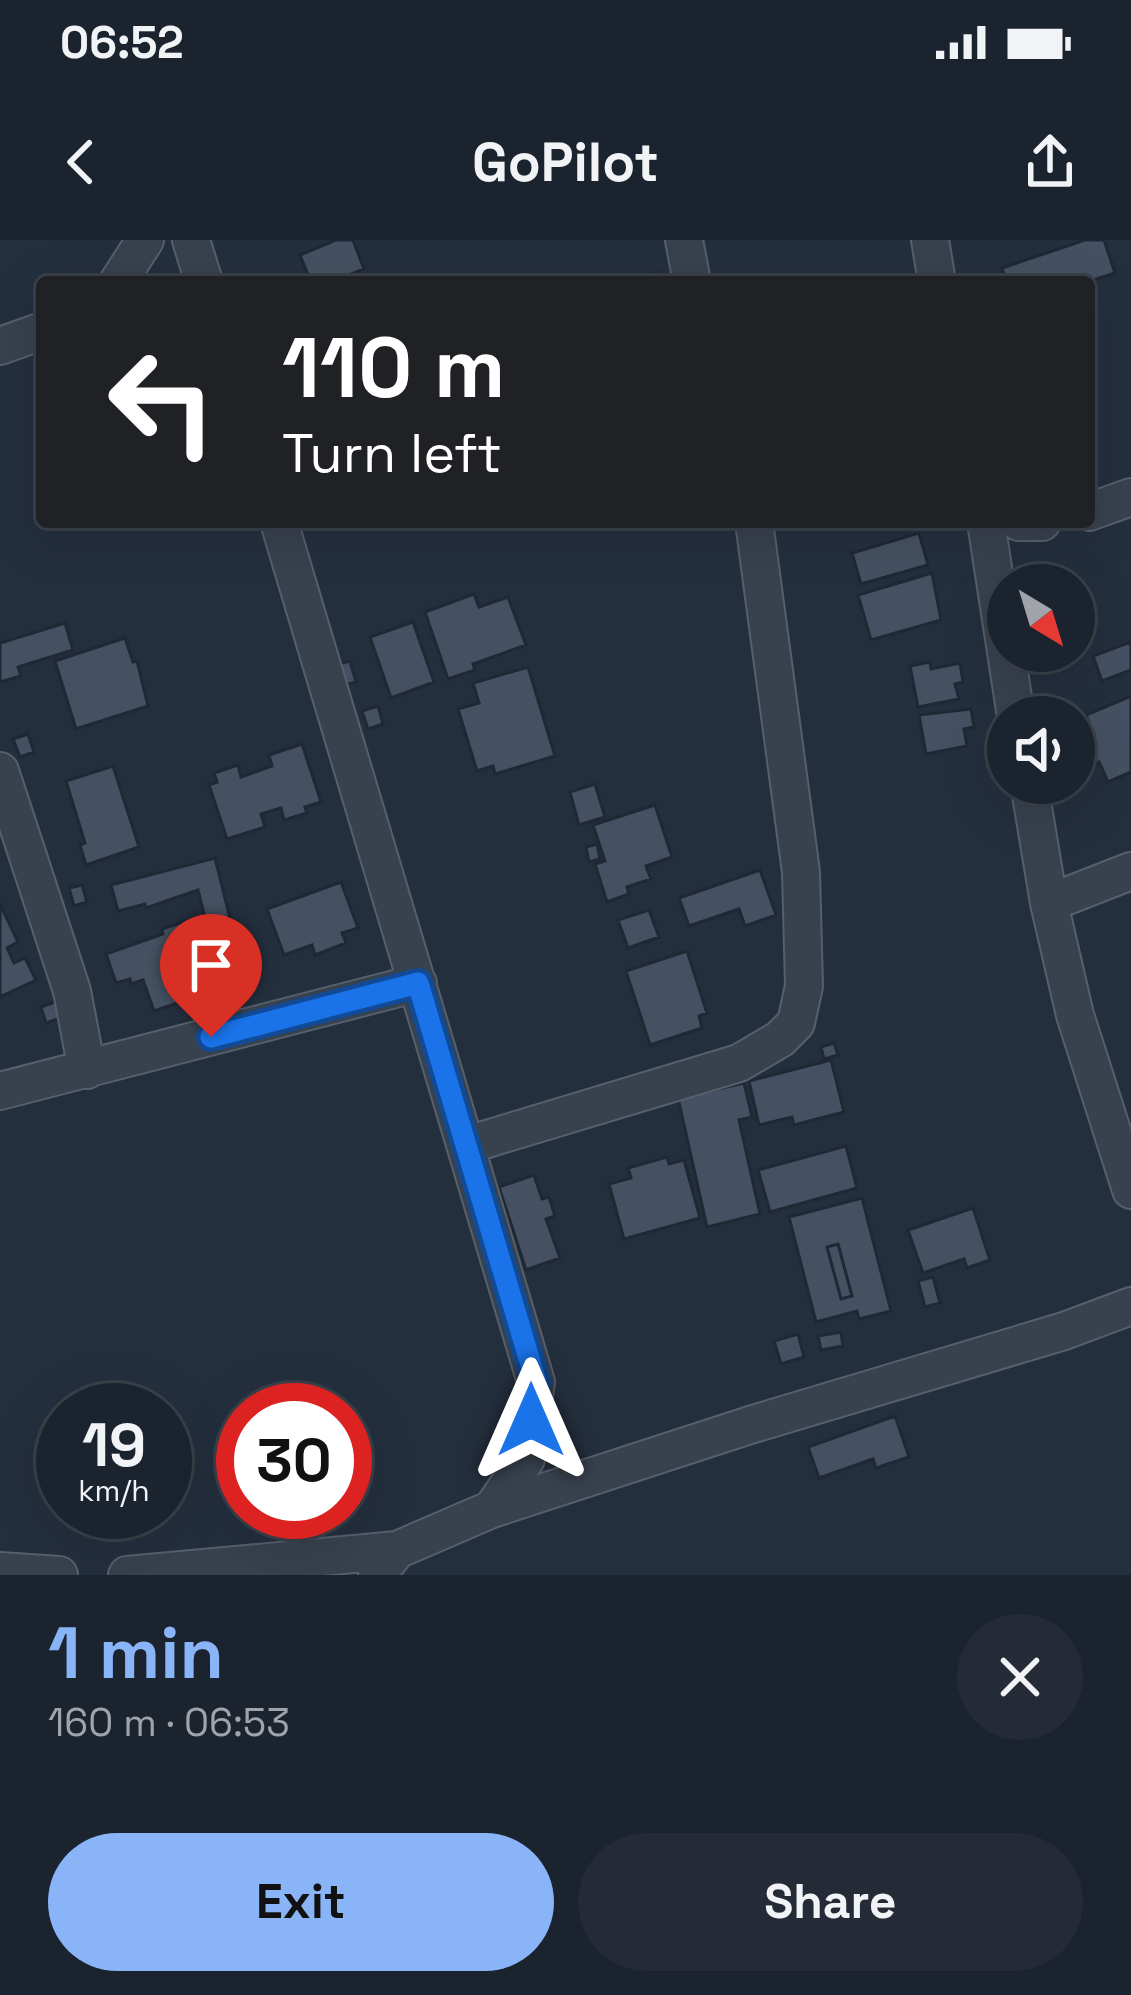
<!DOCTYPE html>
<meta charset="utf-8">
<style>
body{margin:0;font-family:"Space Grotesk",sans-serif;background:#242b36;color:#f1f3f6;height:100vh;display:flex;flex-direction:column;font-size:45px;white-space:nowrap}
*{box-sizing:border-box;margin:0}
p{font-size:39px;color:#a0a4aa}
.icon{flex:none;width:66px;height:66px;fill:none;stroke:currentColor;stroke-width:2;stroke-linecap:round;stroke-linejoin:round}
.map{position:relative;height:1335px;overflow:hidden}
.panel{display:flex;flex-direction:column;background:#1b232e;flex:1}
.panel>*{flex:none}
.banner{position:absolute;left:36px;top:36px;width:1059px;height:252px;border-radius:12px;box-shadow:0 12px 48px #0002,0 0 0 3px #39404a;background:#202124;color:#fff;overflow:hidden}
.needle{width:78px;rotate:142deg}
.fabs{position:absolute;left:987px;top:324px;display:grid;gap:24px}
.fabs a{display:grid;place-items:center;width:108px;height:108px;border-radius:50%;background:#1b232e;box-shadow:0 12px 48px #0002,0 0 0 3px #39404a;font-size:60px}
.speed{position:absolute;left:36px;top:1143px;display:flex;gap:24px;font-size:60px;font-weight:700;text-align:center}
.speed>*{display:grid;place-content:center;width:156px;height:156px;border-radius:50%;background:#1b232e;box-shadow:0 12px 48px #0002,0 0 0 3px #39404a;line-height:1}
.speed small{font-size:30px;font-weight:400}
.speed .limit{border:18px solid #d22;background:#fff;color:#111}
.pin{position:absolute;display:grid;place-items:center;width:102px;height:102px;color:#fff;margin:-123px -51px;border-radius:50% 50% 50% 0;rotate:-45deg;box-shadow:0 0 12px #0007}
.pin .icon{rotate:45deg}
.me{position:absolute;width:132px;margin:-66px;rotate:0deg;stroke-linejoin:round;filter:drop-shadow(0 0 9px #0008)}
.turn{display:flex;align-items:center;gap:42px;height:252px;padding:0 48px;font-size:54px}
.turn .icon{width:156px;height:156px;stroke-width:2.5}
.turn b{display:block;font-size:84px;line-height:102px}
.round{display:grid;place-items:center;flex:none;width:126px;height:126px;border-radius:63px;background:#242b36}
.head{display:flex;align-items:center;justify-content:space-between;height:204px;padding:0 48px}
h1{font-size:72px;font-weight:700;line-height:90px;color:#8ab4f8}
.cta{display:flex;gap:24px;margin-top:auto;padding:24px 48px}
.cta a{flex:1;height:138px;border-radius:72px;background:#8ab4f8;color:#111;font-size:48px;font-weight:700;line-height:138px;text-align:center}
.cta a+a{background:#242b36;color:#f1f3f6}
.status{display:flex;justify-content:space-between;align-items:center;height:84px;padding:0 60px;background:#1b232e;direction:ltr}
.status svg{height:33px;fill:currentColor}
header{display:flex;justify-content:space-between;align-items:center;height:156px;padding:0 48px;background:#1b232e;font-size:54px;font-weight:700}
.map>svg:first-child{display:block}
</style>
<div class="status"><b>06:52</b><svg viewBox="0 0 49 12"><path d="M0 12V9h3v3zM5 12V6h3v6zM10 12V3h3v9zM15 12V0h3v12zM26 1h20v11H26zM47 4h2v5h-2z"/></svg></div>
<header><svg class="icon" aria-label="back" viewBox="0 0 24 24"><path d="M15 5l-7 7 7 7"/></svg>GoPilot<svg class="icon" aria-label="share" viewBox="0 0 24 24"><path d="M12 15V3M7 8l5-5 5 5M5 13v7h14v-7"/></svg></header>
<div class="map">
<svg width="1131" height="1335" viewBox="0 0 1131 1335">
<rect width="100%" height="100%" fill="#242f3e"/>
<path fill="#455162" stroke="#1f2835" stroke-width="3" fill-rule="evenodd" d="M336 0H353L364 29 332 42H311L300 15Z
M1085 0H1104L1115 33 1087 42H1007L1002 28Z
M657 32 661 42H633Z
M919 293 928 325 861 344 852 313Z
M932 333 941 380 871 400 858 355Z
M474 354 479 367 508 357 526 405 473 424 475 430 448 439 425 372Z
M413 382 434 442 391 458 370 397Z
M65 383 73 410 18 427 21 436 0 442V403Z
M125 398 133 422 137 421 148 466 76 489 55 421Z
M1131 402V430L1102 441 1093 416Z
M350 421 356 442 344 445 338 424Z
M930 422 931 429 960 423 963 442 955 444 959 459 918 467 910 426Z
M528 427 555 516 495 534 493 526 477 531 458 469 479 463 473 443Z
M1131 456V532L1108 542 1099 522 1076 532 1074 490 1089 483 1086 475Z
M378 466 383 484 368 489 362 471Z
M971 469 974 487 964 489 967 506 926 514 919 475Z
M28 494 34 512 20 517 13 499Z
M302 504 321 562 305 567 307 573 284 580 281 568 261 574 265 587 227 599 209 545 217 542 214 533 238 525 241 537 272 526 269 515Z
M113 526 139 607 86 625 80 605 85 603 66 541Z
M595 544 605 577 579 585 570 552Z
M655 565 672 617 646 626 651 639 627 647 629 654 607 662 595 624 605 621 593 585Z
M597 604 600 619 589 622 586 607Z
M215 618 236 703 213 709 198 650 146 668 145 664 118 671 111 645Z
M760 630 776 675 745 686 739 669 689 686 679 658Z
M341 642 358 688 342 693 346 703 315 715 312 705 284 715 267 669Z
M82 645 87 662 74 666 69 648Z
M0 664 18 702 7 708 14 723 25 718 36 740 0 757Z
M649 670 659 697 628 708 618 680Z
M183 682 198 727 192 729 201 755 154 771 143 740 131 744 130 739 116 743 106 714 163 694 162 689Z
M687 711 707 773 699 776 702 788 650 805 626 731Z
M235 734 240 758 217 763 211 739Z
M58 761 63 777 46 783 41 767Z
M834 803 838 815 824 819 821 807Z
M831 820 844 872 794 885 792 877 759 885 749 841Z
M744 843 752 877 739 880 760 974 707 987 678 858Z
M846 906 857 948 770 972 758 930Z
M667 917 669 924 684 920 700 978 624 999 609 944 631 938 628 928Z
M534 935 542 959 549 957 555 976 546 979 560 1018 526 1030 499 947Z
M862 958 891 1071 859 1079 857 1071 816 1082 789 977ZM838 1004 852 1056 841 1059 827 1007Z
M973 968 990 1020 967 1028 964 1019 923 1033 908 990Z
M838 1004 852 1056 841 1059 827 1007Z
M933 1037 940 1063 925 1067 918 1041Z
M841 1092 843 1106 821 1110 818 1096Z
M798 1094 804 1117 781 1124 774 1101Z
M895 1176 909 1217 876 1228 873 1219 819 1238 808 1207Z"/>
<g fill="none" stroke-linecap="round" stroke-linejoin="round">
<g stroke="#565f6c" stroke-width="40">
<path id="minor" d="M191 0 204 42
M684 0 692 42
M930 0 937 42
M118 42 145 0
M0 106 42 91
M1089 272 1131 257
M279 282 536 1142 526 1219 492 1269 397 1310 377 1335
M986 282 1016 477
M1019 282H1042
M0 531 72 751 87 830
M1029 543 1049 663 1075 775 1131 950
M1049 663 1131 631
M0 851 418 743
M467 905 739 823 780 799 796 783 804 746 801 632 754 282
M492 1269 750 1185 1064 1091 1131 1066
M0 1331 59 1335
M127 1335 397 1310"/>
</g>
<use href="#minor" stroke="#38414e" stroke-width="36"/>
</g>
<g fill="none" stroke-linecap="round" stroke-linejoin="round">
<g stroke="#114b97" stroke-width="30">
<path id="route" d="M211 797 418 743 536 1142 531 1180"/>
</g>
<use href="#route" stroke="#1a73e8" stroke-width="21"/>
</g>
</svg>
<div class="fabs">
<a><svg class="needle" viewBox="-14 -14 28 28"><path d="M0-13l5 13h-10z" fill="#e53935"/><path d="M0 13l5-13h-10z" fill="#a0a4aa"/></svg></a>
<a><svg class="icon" aria-label="sound" viewBox="0 0 24 24"><path d="M4 9h4l5-4v14l-5-4H4zM17 9q2 3 0 6"/></svg></a>
</div>
<div class="speed"><div>19<small>km/h</small></div><div class="limit">30</div></div>
<div class="pin" style="left:211px;top:797px;background:#d93025"><svg class="icon" aria-label="arrive" viewBox="0 0 24 24"><path d="M6 21V4h12l-3 4 3 4H6"/></svg></div>
<svg class="me" style="left:531px;top:1180px" viewBox="-20 -20 40 40"><path d="M0-17L14 15 0 8-14 15z" fill="#1a73e8" stroke="#fff" stroke-width="4"/></svg>
<div class="banner">
<div class="turn"><svg class="icon" aria-label="left" viewBox="0 0 24 24"><path d="M17 20v-9H6M10 6l-5 5 5 5"/></svg><div><b>110 m</b>Turn left</div></div>
</div>
</div>
<section class="panel">
<div class="head"><div><h1>1 min</h1><p>160 m · 06:53</p></div><a class="round"><svg class="icon" aria-label="close" viewBox="0 0 24 24"><path d="M6 6l12 12M18 6L6 18"/></svg></a></div>
<div class="cta"><a>Exit</a><a>Share</a></div>
</section>
